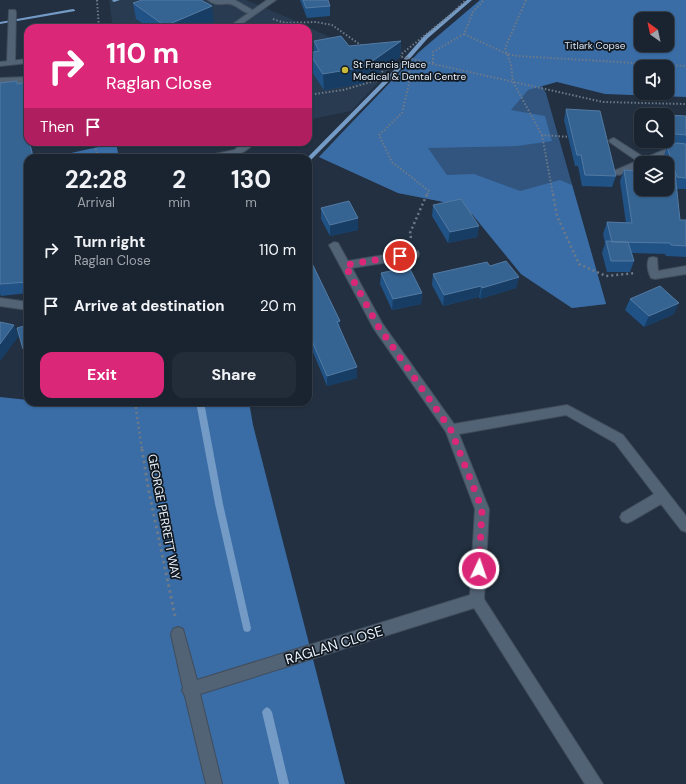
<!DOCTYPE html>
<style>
body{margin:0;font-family:"DM Sans",sans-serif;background:#232c39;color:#f1f3f6;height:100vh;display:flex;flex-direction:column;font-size:15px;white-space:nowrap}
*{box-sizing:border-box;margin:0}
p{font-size:13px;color:#9fa4ab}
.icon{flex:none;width:22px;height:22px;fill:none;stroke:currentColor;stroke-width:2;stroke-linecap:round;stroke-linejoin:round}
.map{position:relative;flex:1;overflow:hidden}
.drawer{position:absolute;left:24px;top:154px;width:288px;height:252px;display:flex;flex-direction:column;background:#1a2431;border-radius:12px;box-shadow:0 1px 3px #0004,0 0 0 1px #38414d}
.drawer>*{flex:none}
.hud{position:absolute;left:24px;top:24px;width:288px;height:122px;border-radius:12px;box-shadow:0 1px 3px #0004,0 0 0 1px #38414d;background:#db2777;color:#fff;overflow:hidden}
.needle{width:26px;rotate:327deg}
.buttons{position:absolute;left:634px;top:12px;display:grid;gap:8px}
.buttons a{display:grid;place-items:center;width:40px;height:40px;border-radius:8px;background:#1a2431;box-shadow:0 1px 3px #0004,0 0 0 1px #38414d;font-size:20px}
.pin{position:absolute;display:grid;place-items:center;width:34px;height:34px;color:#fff;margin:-17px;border:2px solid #fff;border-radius:50%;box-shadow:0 1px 4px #0007}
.me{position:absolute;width:44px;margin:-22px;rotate:3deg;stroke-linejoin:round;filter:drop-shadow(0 0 3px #0008)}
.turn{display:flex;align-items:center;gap:14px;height:84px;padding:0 16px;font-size:18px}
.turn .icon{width:52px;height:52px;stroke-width:2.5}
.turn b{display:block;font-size:28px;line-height:34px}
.then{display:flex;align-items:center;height:38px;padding:0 16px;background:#0003;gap:8px;font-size:15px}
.eta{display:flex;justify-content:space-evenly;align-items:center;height:68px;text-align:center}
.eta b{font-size:24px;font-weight:700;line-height:28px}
.button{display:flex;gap:8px;margin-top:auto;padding:8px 16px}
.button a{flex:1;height:46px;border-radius:12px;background:#db2777;color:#fff;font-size:16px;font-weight:700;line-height:46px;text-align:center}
.button a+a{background:#232c39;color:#f1f3f6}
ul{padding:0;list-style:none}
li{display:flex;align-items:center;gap:12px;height:56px;padding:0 16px}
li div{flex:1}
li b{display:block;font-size:15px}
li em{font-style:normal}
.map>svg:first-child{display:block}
</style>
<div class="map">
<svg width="686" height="784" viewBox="0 0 686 784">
<rect width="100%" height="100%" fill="#223041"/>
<path fill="#283b51" d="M109 0H246L289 18 393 67 351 111 308 120V28H113Z"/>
<path fill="#31557e" d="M539 81 546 93 606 304 572 308 521 274 472 214 454 204 398 193 319 157 350 124 384 90Z"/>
<path fill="#3a6ca5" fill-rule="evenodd" d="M480 0H686V97L605 94 557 82 528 90 511 110 545 116 552 141 517 146 428 148 447 175 474 174 520 191 560 180 572 185 606 304 572 308 521 274 472 214 454 204 398 193 319 157 419 52ZM641 19H667V45H641ZM641 67H667V93H641Z
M116 143 119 158H71V153Z
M0 397 28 400V402L57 403 59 402H249L253 425 345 784H0Z"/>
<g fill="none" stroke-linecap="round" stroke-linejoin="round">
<path fill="#749ac6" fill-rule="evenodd" d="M113 0H120L114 2 112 1Z
M467 0H472L428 38 399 71 310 161 308 162V158H307L395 69 424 36Z
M73 9 75 10V11L0 24V22Z
M196 402H204L223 504 251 628 250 631 247 632 244 631 243 628 215 504Z
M267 707 270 709 272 712 289 784H279L262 712 264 709Z"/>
<g stroke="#414d5b" stroke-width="2">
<path id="service" d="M208 0H235L256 12 255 14C244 15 239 6 230 4 222 3 216 7 208 0Z
M9 10H15L16 12 15 62 11 64 7 62Z
M28 77V83L0 84V78Z
M0 298 28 302V310L0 306Z"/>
</g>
<g stroke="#414d5b" stroke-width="2">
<path id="minor" d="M267 0H276L236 28H227Z
M28 59V63L0 66V62Z
M614 138 645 158 671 147 686 148V154L672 153 648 163H641V166L619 175 616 174 614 172 616 170 637 161 611 143 609 141 611 139Z
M245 142H255C242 158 223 158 204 158L206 156 234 150Z
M334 242 338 243 348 261 414 250 418 251 419 254 418 257 414 258 352 268 382 323 454 424 567 405 571 407 623 435 686 516V532L681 530 661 504 632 521 627 523 622 521 620 517 622 513 654 494 615 443 566 415 459 434 489 509 484 599 603 784H585L474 608 200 694 222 784H206L185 696 182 690 183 688 171 634 173 629 178 627 183 629 197 680 470 595 475 509 446 432 374 329 329 245Z
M653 257 657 258 658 271 686 266V274L655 279 651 278C648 272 646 265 649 258Z"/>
</g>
<path stroke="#6d7a89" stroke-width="2" stroke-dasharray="1.5 2" stroke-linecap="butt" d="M97 0 99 28
M526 0 505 48 511 65 513 82 542 135 571 137
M273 19 285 23 316 22 332 25 362 46
M464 34 507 54 518 56 686 66
M398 56 603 102 686 104
M399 56 449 16 466 0
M407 57 410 79 402 113 379 135 392 162 429 191 427 195
M433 63V52L464 34 473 12 484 0
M308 95 343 90 378 80 385 66
M542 135 553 195
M94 142 98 158"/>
<path stroke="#6d7a89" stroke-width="2.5" stroke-dasharray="2 3" stroke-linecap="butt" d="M553 194 557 216 579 264 606 276 636 273
M411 238 410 233 427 194
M135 402 142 450"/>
<path stroke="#6d7a89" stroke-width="3" stroke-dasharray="2.5 3.5" stroke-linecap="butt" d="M142 449 148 487 175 616"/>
<use href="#service" fill="#536376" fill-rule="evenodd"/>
<use href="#minor" fill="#536376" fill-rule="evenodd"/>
</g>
<path fill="#205285" d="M300 0H328L330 6V16L307 18Z
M133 3 214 22 199 28H150L136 19Z
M314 41 349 46 401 41 400 57 364 83 324 90 310 69 309 53 314 52Z
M17 81 28 142H30L34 158H28V293L1 296 0 294V83Z
M566 109 616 176 612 187 582 186 578 166H575L564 120Z
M686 116V189H677L680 220H686V257L666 256 665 254 632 253 634 261 630 272H607L602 253 605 243 603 234 607 222 626 223 620 181 624 170 667 173V163H664L663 158 667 147 671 146 660 150 658 141H667Z
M433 205 479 226 477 237 448 243 432 216Z
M321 208 358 218V230L330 236 321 219Z
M308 255 340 329 357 378 327 386 310 345 309 337 308 333Z
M490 266 519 277 516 288 480 299 479 297 443 306 432 285 433 274Z
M381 273 422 293 421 304 392 310 380 284Z
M630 299 674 314 644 327 625 310Z"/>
<path fill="#183d64" d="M212 6 214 22 199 28H166L165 26Z
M401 41 400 57 364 83 324 90 323 74Z
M27 82 28 85V138L25 128Z
M675 134 671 146 660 150 664 141H667V138Z
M29 142H30L34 158H32Z
M358 218V230L330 236V225Z
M479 226 477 237 448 243 450 232Z
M519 277 516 288 480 299 482 288Z
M481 286 479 297 443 306 444 295Z
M422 293 421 304 392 310 393 299Z
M679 303 674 314 644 327 649 316Z
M340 321V332L337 322Z
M14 325 19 336 0 361V344Z
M28 347V358L23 349Z
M357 367V378L327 386V376Z"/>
<path fill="#366492" stroke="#527aa3" d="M142 0H201L212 6 165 26 133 3Z
M303 0H328L330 6 306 8Z
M341 36 349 46 401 41 364 67 323 74 309 53 319 51 314 41Z
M17 81V84L27 82 25 128 28 138V142H29L32 152V158H28V282L0 284V83Z
M566 109 600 111 616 176 585 175 581 155H577Z
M667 115 686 116V135L675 134 667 138Z
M677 143 686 144V178L677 177 667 147Z
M624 170 641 171V189H667V173H675L680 220H686V246L671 245 670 243 612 242 607 222 632 223Z
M461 199 479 226 450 232 433 205Z
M349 201 358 218 330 225 321 208Z
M606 241 628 242 634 261H611Z
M308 255 340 321 337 322 357 367 327 376 309 334 312 333 308 324Z
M506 261 519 277 482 288 481 286 444 295 433 274 487 262 490 266Z
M409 267 422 293 393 299 381 273Z
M660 286 679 303 649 316 630 299Z
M0 322 14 325 0 344Z
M28 325V347L23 349 17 328Z"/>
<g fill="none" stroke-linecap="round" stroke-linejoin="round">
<path stroke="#db2777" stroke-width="7" stroke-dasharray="0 12.6" d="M400 256 345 265 378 326 451 430 482 509 479 569"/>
</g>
<circle fill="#c9ba3a" stroke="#121820" stroke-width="1.5" cx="345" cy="70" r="4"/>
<g text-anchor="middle" stroke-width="3.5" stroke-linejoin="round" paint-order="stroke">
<g font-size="10" fill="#d6e4f5" stroke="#121820">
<text x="595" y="49">Titlark Copse</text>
</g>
<g font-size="10" fill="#eaf4ff" stroke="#121820" text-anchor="start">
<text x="353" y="68">St Francis Place<tspan x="353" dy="12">Medical &amp; Dental Centre</tspan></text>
</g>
<g font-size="12" fill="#eaf4ff" stroke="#121820">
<text transform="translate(164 517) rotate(79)" y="4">GEORGE PERRETT WAY</text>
</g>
<g font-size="14" fill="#eaf4ff" stroke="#121820">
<text transform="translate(334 645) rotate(-17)" y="5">RAGLAN CLOSE</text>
</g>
</g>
</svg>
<div class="buttons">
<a><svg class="needle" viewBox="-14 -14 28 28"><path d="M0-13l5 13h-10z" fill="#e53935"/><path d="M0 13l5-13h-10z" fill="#9fa4ab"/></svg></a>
<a><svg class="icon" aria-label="sound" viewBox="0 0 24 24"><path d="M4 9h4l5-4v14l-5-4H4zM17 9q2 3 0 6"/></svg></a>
<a><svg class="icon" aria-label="search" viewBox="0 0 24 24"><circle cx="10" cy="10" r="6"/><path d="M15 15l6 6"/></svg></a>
<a><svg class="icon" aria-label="layers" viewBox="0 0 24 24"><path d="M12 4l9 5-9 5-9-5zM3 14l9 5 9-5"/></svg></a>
</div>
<div class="pin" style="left:400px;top:256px;background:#d93025"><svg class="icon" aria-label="arrive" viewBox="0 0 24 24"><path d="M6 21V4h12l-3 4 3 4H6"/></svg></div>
<svg class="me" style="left:479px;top:569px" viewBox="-20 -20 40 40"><circle r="17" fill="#db2777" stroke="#fff" stroke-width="3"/><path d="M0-11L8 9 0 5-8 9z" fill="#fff"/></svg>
<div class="hud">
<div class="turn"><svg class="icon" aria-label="right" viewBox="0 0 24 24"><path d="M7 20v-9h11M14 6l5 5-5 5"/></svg><div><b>110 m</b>Raglan Close</div></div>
<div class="then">Then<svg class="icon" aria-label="arrive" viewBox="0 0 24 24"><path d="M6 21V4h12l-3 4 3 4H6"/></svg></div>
</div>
<section class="drawer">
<div class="eta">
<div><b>22:28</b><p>Arrival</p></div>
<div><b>2</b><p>min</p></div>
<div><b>130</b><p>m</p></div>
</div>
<ul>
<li><svg class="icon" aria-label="right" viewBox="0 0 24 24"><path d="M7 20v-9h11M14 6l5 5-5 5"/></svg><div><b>Turn right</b><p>Raglan Close</p></div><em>110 m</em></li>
<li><svg class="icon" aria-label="arrive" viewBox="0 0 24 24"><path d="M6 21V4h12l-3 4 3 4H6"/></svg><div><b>Arrive at destination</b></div><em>20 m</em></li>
</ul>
<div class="button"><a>Exit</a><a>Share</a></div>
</section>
</div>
